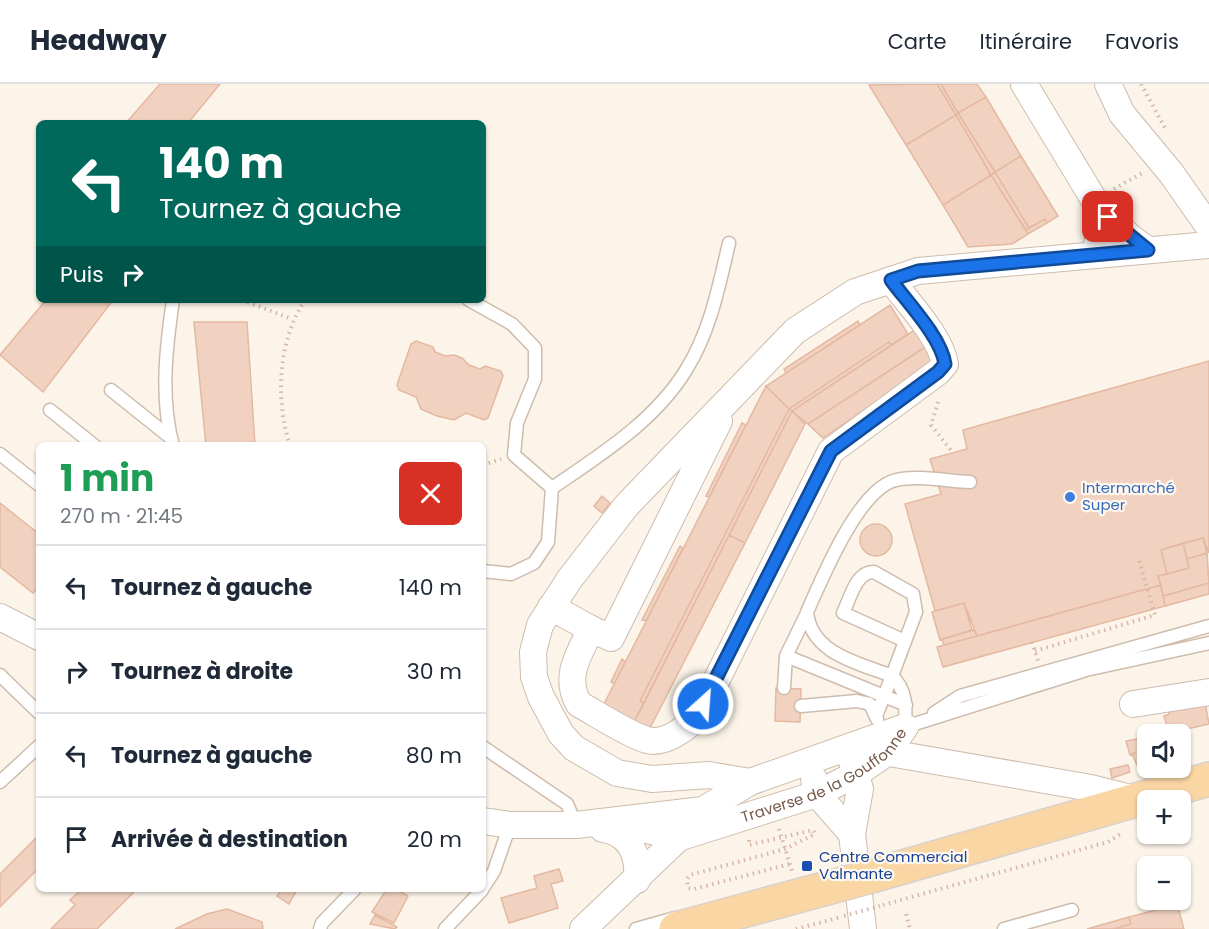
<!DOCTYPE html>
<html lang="fr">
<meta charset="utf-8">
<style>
body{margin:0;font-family:Poppins,sans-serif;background:#f2f2f3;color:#1f2937;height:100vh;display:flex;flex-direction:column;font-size:22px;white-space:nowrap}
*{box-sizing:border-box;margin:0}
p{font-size:20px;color:#747a83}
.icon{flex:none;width:33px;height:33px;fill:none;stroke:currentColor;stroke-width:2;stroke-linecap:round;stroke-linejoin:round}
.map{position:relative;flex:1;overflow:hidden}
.side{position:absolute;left:36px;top:358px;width:450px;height:450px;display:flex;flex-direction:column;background:#fff;border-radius:9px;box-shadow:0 2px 4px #0004}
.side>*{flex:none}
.guide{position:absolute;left:36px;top:36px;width:450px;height:183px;border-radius:9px;box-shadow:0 2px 4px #0004;background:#00695c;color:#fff;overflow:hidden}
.tools{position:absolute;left:1137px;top:640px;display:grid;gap:12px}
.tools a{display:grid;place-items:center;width:54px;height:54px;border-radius:9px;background:#fff;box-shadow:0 2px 4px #0004;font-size:30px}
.pin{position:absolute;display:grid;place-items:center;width:51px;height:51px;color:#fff;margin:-26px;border-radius:12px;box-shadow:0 3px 9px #0006}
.me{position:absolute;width:66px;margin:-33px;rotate:26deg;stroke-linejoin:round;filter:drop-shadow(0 0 4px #0008)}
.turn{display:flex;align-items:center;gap:21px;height:126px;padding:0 24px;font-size:27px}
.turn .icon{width:78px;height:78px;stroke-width:2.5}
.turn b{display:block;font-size:42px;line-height:51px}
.then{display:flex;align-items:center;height:57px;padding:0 24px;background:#0003;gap:12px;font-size:22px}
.round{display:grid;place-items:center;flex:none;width:63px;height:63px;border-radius:9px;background:#f2f2f3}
.summary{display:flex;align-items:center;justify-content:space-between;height:102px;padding:0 24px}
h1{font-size:36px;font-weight:700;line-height:45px;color:#1e9e55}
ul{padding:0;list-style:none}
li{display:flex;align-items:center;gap:18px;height:84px;padding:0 24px;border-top:2px solid #e0e1e3}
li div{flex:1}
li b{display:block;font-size:22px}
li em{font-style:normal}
header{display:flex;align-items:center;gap:36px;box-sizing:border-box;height:84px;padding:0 30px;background:#fff;border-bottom:2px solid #e0e1e3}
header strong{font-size:28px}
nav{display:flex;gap:33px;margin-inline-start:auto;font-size:21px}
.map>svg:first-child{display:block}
</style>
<header>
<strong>Headway</strong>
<nav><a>Carte</a><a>Itinéraire</a><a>Favoris</a></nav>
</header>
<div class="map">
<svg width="1209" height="845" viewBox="0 0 1209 845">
<rect width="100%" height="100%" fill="#fcf4e9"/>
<path fill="#f1d2c1" stroke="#e4b8a1" stroke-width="1.5" d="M160 0H220L188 39H126Z
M937 0H941L958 29 956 31Z
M937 0 956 31 906 61 869 1Z
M941 0H977L986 13 958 29Z
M986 13 1021 72 995 88 958 29Z
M958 29 995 88 991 91 956 31Z
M956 31 991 91 943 121 906 61Z
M1021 72 1058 132 1047 139 1045 135 1029 144 995 88Z
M995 88 1029 144 1026 146 991 91Z
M991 91 1028 150 1012 160 968 163 943 121Z
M1045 135 1047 139 1028 150 1026 146Z
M46 216H113L43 308 0 271Z
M890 221 908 250 891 261 889 258 789 325 766 302Z
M858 237 860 241 786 289 784 285Z
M194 238H247L255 362H206Z
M916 245 927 262 808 340 792 327Z
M416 257 433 263 435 268 445 272 454 271 462 274 469 281 480 285 485 282 501 287 503 292 488 334 484 336 466 329 454 336 437 332 421 325 416 313 399 306 397 301 411 260Z
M889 258 891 261 792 327 789 325Z
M925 263 934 278 823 354 808 340Z
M1209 277V469L1203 454 1161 466 1167 490 1158 492 1161 501 977 552 964 519 935 527 905 420 941 410 930 375 967 365 963 346Z
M766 302 789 325 640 617 644 619 634 638 603 622Z
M789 325 792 327 644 619 640 617Z
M792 327 805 340 745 459 729 451Z
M742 339 746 341 709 413 706 412Z
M602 412 610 419 602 429 594 422Z
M0 419 39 450V502L33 509 0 483Z
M860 456a16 16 0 1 1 32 0a16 16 0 1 1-32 0Z
M729 451 745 459 649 646 634 638Z
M1203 454 1207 469 1187 475 1183 459Z
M1183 459 1189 484 1167 490 1161 466Z
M680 462 683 464 646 537 642 536Z
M1207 469 1209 499 1163 512 1158 492 1189 484 1187 475Z
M1209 499V510L1165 522 1163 512Z
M1161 501 1165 522 943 583 937 563Z
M964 519 972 546 940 556 932 528Z
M974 546 977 552 944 561 942 555Z
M622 575 625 578 614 600 611 598Z
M776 604 801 605 800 638 775 637Z
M1204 613 1209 640 1169 649 1164 632 1169 630 1167 623Z
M1141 654 1145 664 1130 671 1126 657Z
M1145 664 1148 676 1137 681 1132 670Z
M1128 681 1130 688 1112 694 1110 685Z
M39 751V784L0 823V790Z
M559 785 563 797 551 800 558 824 509 839 501 814 537 804 534 792Z
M81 806H136L97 845H51L75 821 70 816Z
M281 806H297L289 820 277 812Z
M386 806H398L408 812 394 839 372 828Z
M1153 816H1176L1184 845H1114L1131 840 1129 833 1156 826Z
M227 825 262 838 263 845H175L207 830Z
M375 831 397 843 395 845 370 840Z
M1129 833 1131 840 1114 845H1087Z"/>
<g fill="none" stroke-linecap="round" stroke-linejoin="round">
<g stroke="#cebcae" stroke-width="15">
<path id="lane" d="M469 216 512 240 535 264V295L517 339 514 371 552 404 548 458 534 479 511 490 483 487
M111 306 171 354
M50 326 95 362
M173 362C160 314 166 264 173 216
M0 370 39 401
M552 404C600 371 655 337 686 286 710 248 719 202 729 159
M905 557 843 529C850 515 856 487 874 488L913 510 916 528 892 592C859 579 811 570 807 528 822 495 858 405 896 396 918 391 947 397 970 398
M786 572 906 621
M0 591 39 629
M784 604 786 572 807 529
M801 622 857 617 870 620 877 635
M934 629 960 612 1209 542
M876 632 892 592C907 606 906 623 905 643L1086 586 1209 559
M483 663 567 720 576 741
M0 698 39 662
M483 804 494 787 510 741
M320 845 322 839 354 806
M445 845 482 806
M636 845 675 834
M1004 845 1072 826"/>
</g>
<g stroke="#cebcae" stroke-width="28">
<g id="street">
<path d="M1024 0 1099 124V151L1095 169"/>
<path d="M1108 0 1122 30 1171 89 1209 143"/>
<path d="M1099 124 1130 153 1148 166"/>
<path d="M551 523 591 545C579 570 563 593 579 620 597 630 629 651 647 656 665 661 686 644 698 633L831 367 938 288 945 280C941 253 907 218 891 196"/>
<path d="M0 533 39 553"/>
<path d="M591 545 611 554 719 337"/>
<path d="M1133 620 1209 608"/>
<path d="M872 666 1091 704 1135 715"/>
<path d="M851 674 860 705 852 750 863 845"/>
<path d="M814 695 817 710 852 750"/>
<path d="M750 698 709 691 652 695 617 689 574 664 561 650 541 613 534 593 533 568 540 541 569 496 627 421 795 247 855 208 918 187 1209 161"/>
<path d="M483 737 510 741H576L703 726 750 698 905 643"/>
<path id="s1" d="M627 742 681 753 817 710 856 690 888 668 905 643"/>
<path d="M603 745C631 749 639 771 637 796"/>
<path d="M583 845 690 743"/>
</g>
</g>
<g stroke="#d9d1cd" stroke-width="36">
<path id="primary" d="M875 791 1209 695
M676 845 842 800"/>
</g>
<path stroke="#d7b6a3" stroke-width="4" stroke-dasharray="1.5 4.5" stroke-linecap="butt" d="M1141 0 1165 44
M1114 105 1144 88
M242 216 292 235
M938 318 931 341 953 369
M290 362C275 316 278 256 305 216
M483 381 501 375
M1032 558 1038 577
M1035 567 1155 531 1139 476
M779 745 792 787
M749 756V761L813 746 815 750 785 765 690 791 687 795 688 804 694 805 790 780
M883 821 1108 758 1122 749
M906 830 910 845
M796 845 841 833"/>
<use href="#lane" stroke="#fff" stroke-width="12"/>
<use href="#street" stroke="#fff" stroke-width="26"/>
<use href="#primary" stroke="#f9d6a3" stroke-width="33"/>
<g stroke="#d9d1cd" stroke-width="36" stroke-linecap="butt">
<path id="primary-bridge" d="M842 800 875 791"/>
</g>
<path stroke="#d7b6a3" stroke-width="4" stroke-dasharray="1.5 4.5" stroke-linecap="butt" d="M844 832 880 822"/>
<use href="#primary-bridge" stroke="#f9d6a3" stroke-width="33"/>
</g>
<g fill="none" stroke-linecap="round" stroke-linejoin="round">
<g stroke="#114b97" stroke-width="15">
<path id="route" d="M703 620 831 367 938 288 945 280C941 253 907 218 891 196L918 187 1148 166 1108 133"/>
</g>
<use href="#route" stroke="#1a73e8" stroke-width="10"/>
</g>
<circle fill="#3f7fe0" stroke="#fff8ef" stroke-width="2" cx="1070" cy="413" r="6"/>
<rect fill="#1a4fb4" stroke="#fff8ef" stroke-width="2" x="801" y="776" width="12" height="12" rx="3"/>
<g text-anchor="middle" stroke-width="4.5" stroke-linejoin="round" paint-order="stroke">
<g font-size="15" fill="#366cbe" stroke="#fff8ef" text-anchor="start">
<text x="1082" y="409">Intermarché<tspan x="1082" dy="17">Super</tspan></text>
</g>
<g font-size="15" fill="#775a4c" stroke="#fff8ef">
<text dy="5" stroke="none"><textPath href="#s1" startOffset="213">Traverse de la Gouffonne</textPath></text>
</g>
<g font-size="15" fill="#164399" stroke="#fff8ef" text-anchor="start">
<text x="819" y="778">Centre Commercial<tspan x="819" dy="17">Valmante</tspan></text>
</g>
</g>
</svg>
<div class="tools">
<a><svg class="icon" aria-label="sound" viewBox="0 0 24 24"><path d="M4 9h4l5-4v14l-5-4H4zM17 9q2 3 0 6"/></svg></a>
<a>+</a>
<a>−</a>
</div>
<div class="pin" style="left:1108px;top:133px;background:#d93025"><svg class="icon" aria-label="arrive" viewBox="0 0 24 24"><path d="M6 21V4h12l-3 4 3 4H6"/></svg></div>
<svg class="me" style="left:703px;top:620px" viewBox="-20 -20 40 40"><circle r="17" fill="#1a73e8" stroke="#fff" stroke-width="3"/><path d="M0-11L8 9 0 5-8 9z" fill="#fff"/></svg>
<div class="guide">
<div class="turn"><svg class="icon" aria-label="left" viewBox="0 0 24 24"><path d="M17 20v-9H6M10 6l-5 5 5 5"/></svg><div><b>140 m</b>Tournez à gauche</div></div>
<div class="then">Puis<svg class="icon" aria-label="right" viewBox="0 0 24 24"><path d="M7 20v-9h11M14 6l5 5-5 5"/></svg></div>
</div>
<section class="side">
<div class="summary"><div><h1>1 min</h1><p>270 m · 21:45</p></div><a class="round" style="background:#d93025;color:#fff"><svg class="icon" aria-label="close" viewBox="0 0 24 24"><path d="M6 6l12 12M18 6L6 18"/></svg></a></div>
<ul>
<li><svg class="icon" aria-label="left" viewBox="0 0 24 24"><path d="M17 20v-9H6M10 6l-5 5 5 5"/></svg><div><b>Tournez à gauche</b></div><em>140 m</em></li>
<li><svg class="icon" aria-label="right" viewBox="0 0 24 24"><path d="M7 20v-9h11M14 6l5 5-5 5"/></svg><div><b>Tournez à droite</b></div><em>30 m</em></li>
<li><svg class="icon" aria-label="left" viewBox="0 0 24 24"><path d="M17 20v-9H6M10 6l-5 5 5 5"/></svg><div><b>Tournez à gauche</b></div><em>80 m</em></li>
<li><svg class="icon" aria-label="arrive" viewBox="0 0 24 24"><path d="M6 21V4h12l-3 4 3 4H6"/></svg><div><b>Arrivée à destination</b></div><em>20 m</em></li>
</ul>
</section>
</div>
